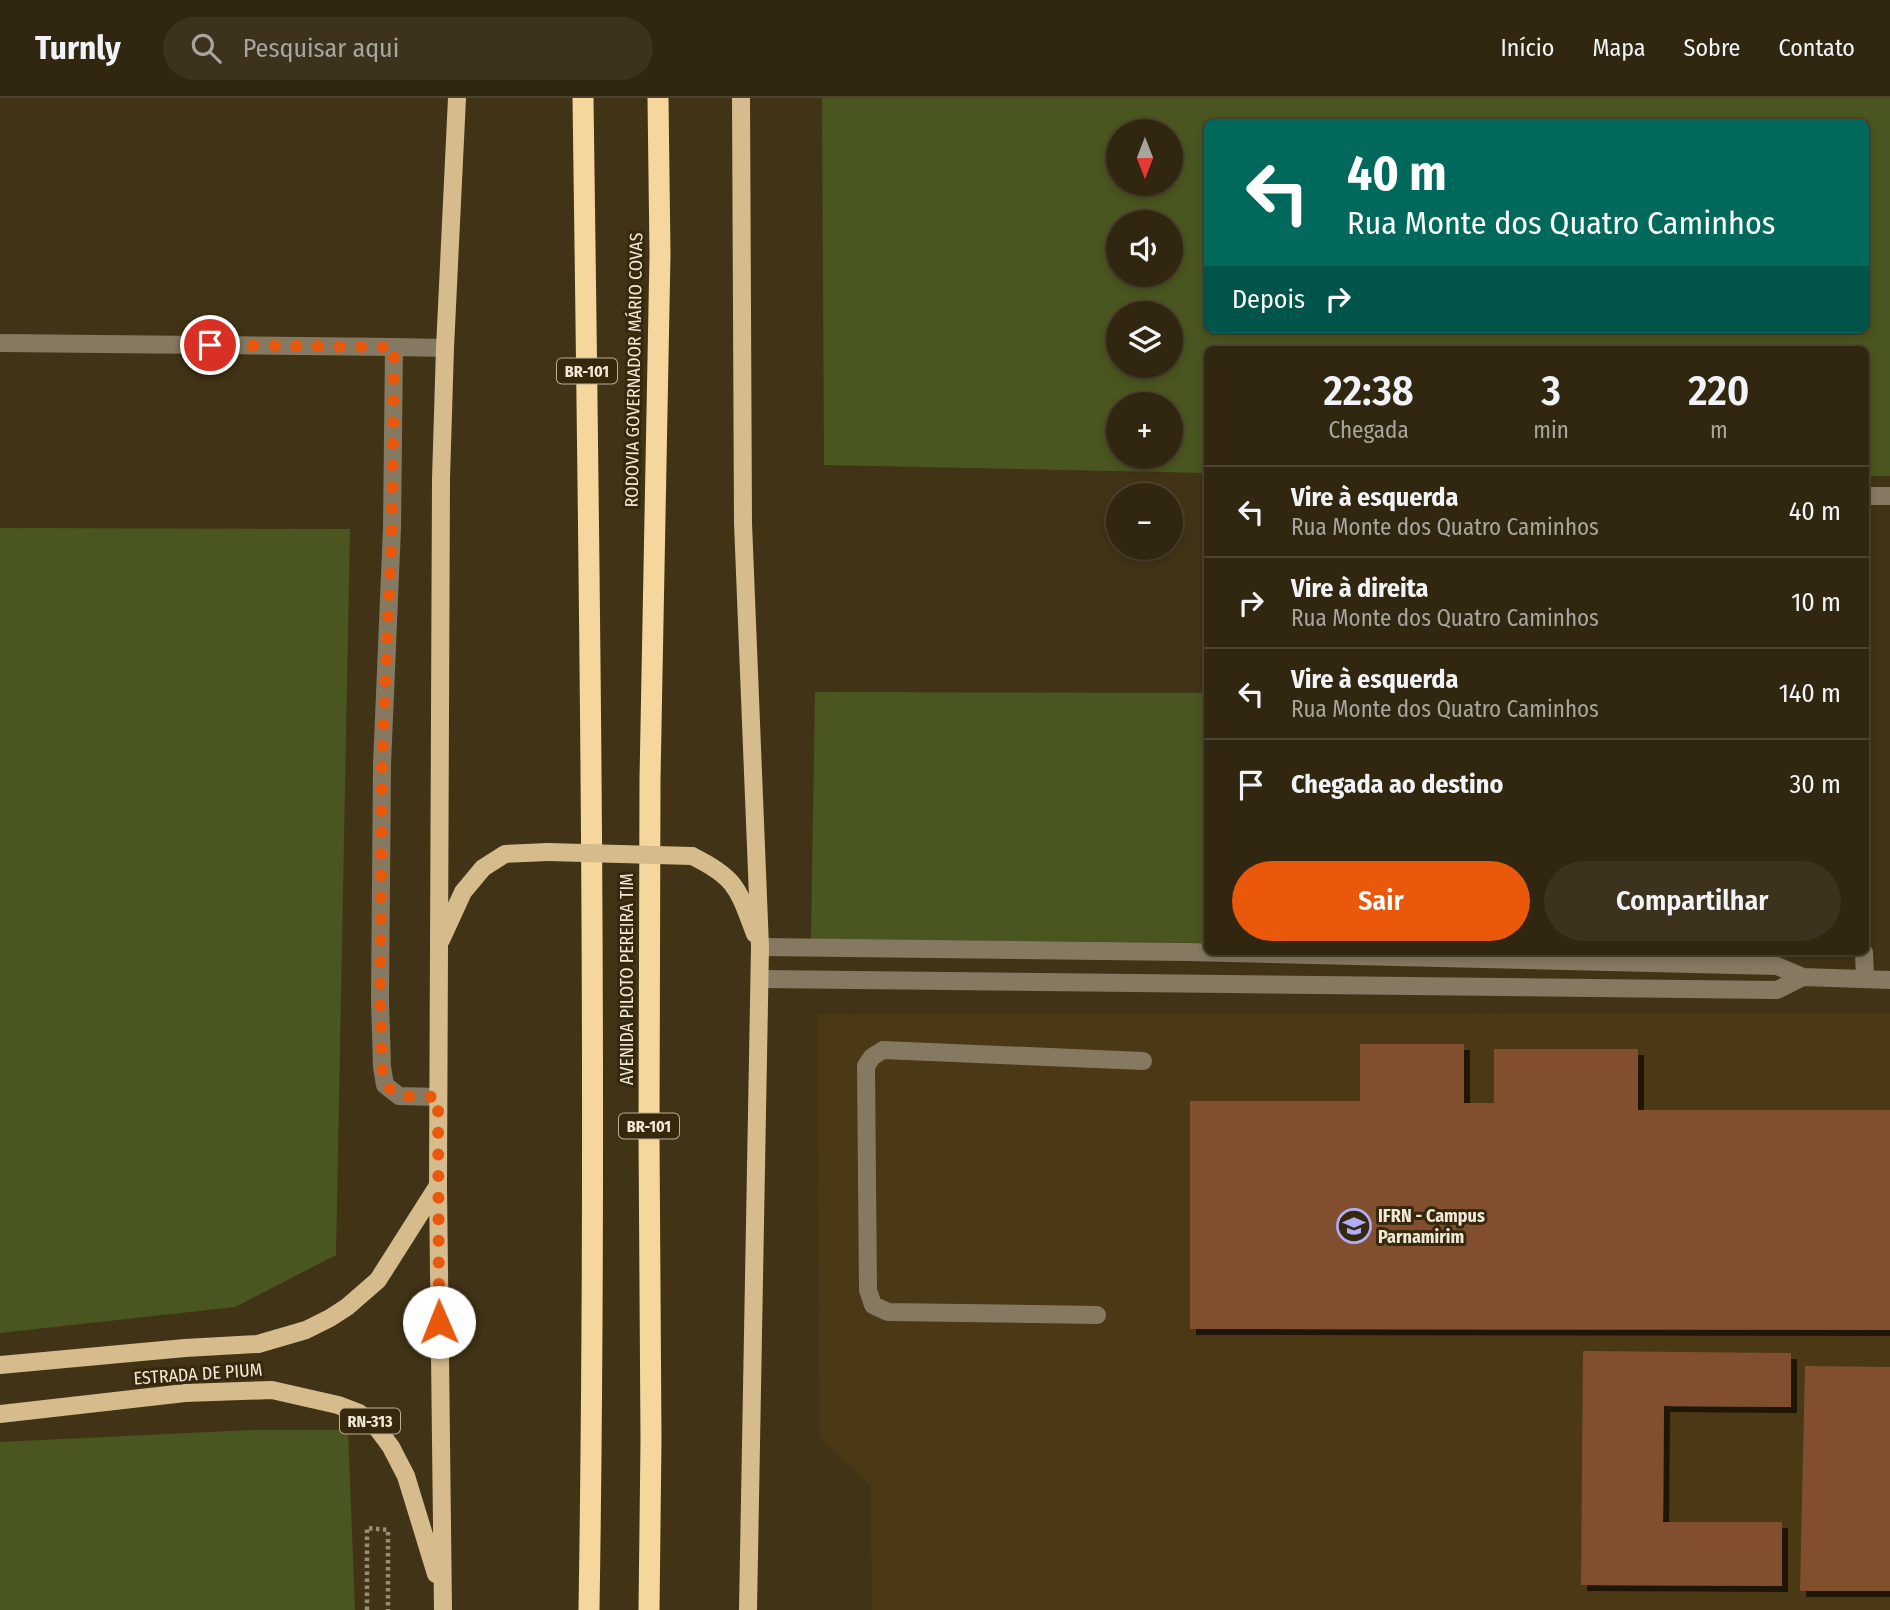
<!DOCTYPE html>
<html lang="pt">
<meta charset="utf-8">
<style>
body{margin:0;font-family:"Fira Sans Condensed",sans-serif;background:#3d321e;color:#f1f3f6;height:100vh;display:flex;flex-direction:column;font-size:26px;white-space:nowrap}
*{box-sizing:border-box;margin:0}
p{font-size:23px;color:#a8a59f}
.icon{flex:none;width:38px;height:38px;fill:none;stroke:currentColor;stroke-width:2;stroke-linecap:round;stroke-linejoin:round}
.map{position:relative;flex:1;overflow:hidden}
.side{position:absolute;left:1204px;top:248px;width:665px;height:609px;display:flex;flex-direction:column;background:#312610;border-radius:10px;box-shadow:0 4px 10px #0003,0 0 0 2px #4c4330}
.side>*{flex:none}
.banner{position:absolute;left:1204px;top:21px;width:665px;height:214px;border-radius:10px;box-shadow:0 4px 10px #0003,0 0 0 2px #4c4330;background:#00695c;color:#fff;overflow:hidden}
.needle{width:46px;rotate:180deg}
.fabs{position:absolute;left:1106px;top:21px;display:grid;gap:14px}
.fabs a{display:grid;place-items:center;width:77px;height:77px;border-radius:50%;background:#312610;box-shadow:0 4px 10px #0003,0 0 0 2px #4c4330;font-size:35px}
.pin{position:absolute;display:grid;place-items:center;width:60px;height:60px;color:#fff;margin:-30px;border:4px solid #fff;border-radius:50%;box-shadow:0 2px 7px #0007}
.me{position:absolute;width:77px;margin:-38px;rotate:359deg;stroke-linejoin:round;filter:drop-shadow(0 0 5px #0008)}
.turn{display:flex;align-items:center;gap:24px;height:147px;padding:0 28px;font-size:32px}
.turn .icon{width:91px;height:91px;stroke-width:2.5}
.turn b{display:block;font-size:49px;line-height:60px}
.then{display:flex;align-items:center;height:66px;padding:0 28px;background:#0003;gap:14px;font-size:26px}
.eta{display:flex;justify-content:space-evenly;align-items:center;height:119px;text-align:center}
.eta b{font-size:42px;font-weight:600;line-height:49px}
.button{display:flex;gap:14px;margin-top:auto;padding:14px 28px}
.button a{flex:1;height:80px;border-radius:42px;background:#ea580c;color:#fff;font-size:28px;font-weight:600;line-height:80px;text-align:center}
.button a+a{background:#3d321e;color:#f1f3f6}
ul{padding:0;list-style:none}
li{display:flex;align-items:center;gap:21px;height:91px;padding:0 28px;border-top:2px solid #4c4330}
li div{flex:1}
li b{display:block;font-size:26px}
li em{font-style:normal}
header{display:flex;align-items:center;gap:42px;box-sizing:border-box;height:98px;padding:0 35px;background:#312610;border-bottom:2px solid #4c4330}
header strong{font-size:33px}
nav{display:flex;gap:38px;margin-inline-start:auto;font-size:24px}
.search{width:490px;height:63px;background:#3d321e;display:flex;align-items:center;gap:18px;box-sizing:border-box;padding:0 24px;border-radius:38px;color:#a8a59f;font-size:26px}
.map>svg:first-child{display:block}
</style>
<header>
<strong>Turnly</strong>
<div class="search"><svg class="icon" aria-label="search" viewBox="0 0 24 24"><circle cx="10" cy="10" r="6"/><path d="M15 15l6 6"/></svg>Pesquisar aqui</div>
<nav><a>Início</a><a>Mapa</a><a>Sobre</a><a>Contato</a></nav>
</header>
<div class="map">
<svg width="1890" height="1512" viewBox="0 0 1890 1512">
<defs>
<filter id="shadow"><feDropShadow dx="6" dy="6" stdDeviation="0" flood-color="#0009"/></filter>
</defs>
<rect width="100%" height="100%" fill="#413316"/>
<path fill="#4a3914" d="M1890 915V1512H872L870 1387 820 1339 817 916Z"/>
<path fill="#4a561f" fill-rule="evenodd" d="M822 0H1890V378H1866V252H1208L1207 375 824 367ZM1208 24H1866V231H1208ZM1118 33H1171V86H1118ZM1118 124H1171V177H1118ZM1118 215H1171V268H1118ZM1118 306H1171V359H1118Z
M0 430 350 431 336 1157 235 1209 0 1235Z
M815 594 1207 595V845L811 841Z
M251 1332H348L355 1512H0V1344Z"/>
<path fill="#81502d" filter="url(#shadow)" d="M1360 946H1464V1005H1494V951H1638V1012H1890V1232L1190 1231V1003H1360Z
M1583 1253 1791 1255V1309L1664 1308 1663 1424H1782V1488L1581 1487Z
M1805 1268 1890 1269V1493H1800Z"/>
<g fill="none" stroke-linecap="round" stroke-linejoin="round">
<path stroke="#978c75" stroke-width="4.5" stroke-dasharray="3.5 3.5" stroke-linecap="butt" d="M367 1512V1430L388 1432V1512"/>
<path stroke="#857962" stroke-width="18" d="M0 245 394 249 392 430 382 667 380 902 382 969 385 987 399 998 438 999
M394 249 445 250
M1866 398H1890
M760 849 1188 854 1777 868 1803 879 1890 882
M1864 854 1865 881
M760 881 1777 892 1803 879
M1097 1217 888 1214 873 1207 868 1192 866 968 872 959 883 952 1143 963"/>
<path stroke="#d6bb8c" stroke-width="18" d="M741 0 743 425 760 849 748 1512
M692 758C737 780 738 791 755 836
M441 842 463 794 483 770 505 756 548 754
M0 1267 185 1250 258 1246 306 1232 330 1220 347 1209 378 1182 437 1089
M0 1316 185 1295 272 1292 338 1307 359 1315 374 1326 391 1349 406 1378 436 1476
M443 1512 438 1088 441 381 445 250 457 0"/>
<path stroke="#f5d69c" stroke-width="21" d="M583 0C590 504 597 1008 589 1512
M649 1512 651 1342 649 1036 650 681 660 156 658 0"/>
<path stroke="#d6bb8c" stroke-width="18" d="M548 754 692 758"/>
</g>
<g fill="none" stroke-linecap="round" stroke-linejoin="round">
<path stroke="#ea580c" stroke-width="12" stroke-dasharray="0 21.6" d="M210 247 394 249 392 430 382 667 380 902 382 970 385 987 399 998 438 999 439 1224"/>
</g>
<defs>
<g id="university-ring" transform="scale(1.75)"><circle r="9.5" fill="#36280c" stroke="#b2adf9" stroke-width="1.5"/><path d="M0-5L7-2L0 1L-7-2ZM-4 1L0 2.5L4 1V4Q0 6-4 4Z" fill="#b2adf9"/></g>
</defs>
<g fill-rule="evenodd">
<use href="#university-ring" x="1354" y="1128"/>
</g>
<g text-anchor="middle" stroke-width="6" stroke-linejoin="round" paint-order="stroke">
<g fill="#36280c" stroke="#b9ae9b" stroke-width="2">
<rect x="557" y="260.5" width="60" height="25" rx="5"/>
<rect x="619" y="1015.5" width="60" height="25" rx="5"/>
<rect x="340" y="1310.5" width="60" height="25" rx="5"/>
</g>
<g font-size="16" font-weight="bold" fill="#f1e8d8">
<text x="587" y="279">BR-101</text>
<text x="649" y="1034">BR-101</text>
<text x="370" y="1329">RN-313</text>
</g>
<g font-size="18" fill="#f1e8d8" stroke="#36280c">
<text transform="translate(634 272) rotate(-89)" y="6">RODOVIA GOVERNADOR MÁRIO COVAS</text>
<text transform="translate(627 881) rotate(-90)" y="6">AVENIDA PILOTO PEREIRA TIM</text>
<text transform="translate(198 1276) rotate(-4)" y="6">ESTRADA DE PIUM</text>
</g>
<g font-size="18" font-weight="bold" fill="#f1e8d8" stroke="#36280c" text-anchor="start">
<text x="1378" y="1124">IFRN - Campus<tspan x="1378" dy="21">Parnamirim</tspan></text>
</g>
</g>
</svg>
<div class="fabs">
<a><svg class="needle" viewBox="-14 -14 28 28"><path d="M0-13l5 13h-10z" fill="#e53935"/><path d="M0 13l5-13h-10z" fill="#a8a59f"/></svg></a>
<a><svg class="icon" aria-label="sound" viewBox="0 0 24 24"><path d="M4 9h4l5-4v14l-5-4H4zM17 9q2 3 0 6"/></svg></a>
<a><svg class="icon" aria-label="layers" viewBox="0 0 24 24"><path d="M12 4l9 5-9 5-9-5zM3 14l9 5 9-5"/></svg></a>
<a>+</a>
<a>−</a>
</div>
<div class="pin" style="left:210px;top:247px;background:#d93025"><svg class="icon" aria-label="arrive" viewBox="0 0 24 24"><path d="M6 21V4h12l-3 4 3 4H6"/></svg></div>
<svg class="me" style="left:439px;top:1224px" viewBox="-20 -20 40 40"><circle r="19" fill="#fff"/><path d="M0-13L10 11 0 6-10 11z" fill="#ea580c"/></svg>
<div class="banner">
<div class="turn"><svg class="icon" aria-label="left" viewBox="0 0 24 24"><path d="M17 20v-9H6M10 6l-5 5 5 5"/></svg><div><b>40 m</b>Rua Monte dos Quatro Caminhos</div></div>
<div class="then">Depois<svg class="icon" aria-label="right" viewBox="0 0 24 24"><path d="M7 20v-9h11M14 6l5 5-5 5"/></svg></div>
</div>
<section class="side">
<div class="eta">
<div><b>22:38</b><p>Chegada</p></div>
<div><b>3</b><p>min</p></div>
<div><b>220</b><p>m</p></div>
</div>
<ul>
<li><svg class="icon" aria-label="left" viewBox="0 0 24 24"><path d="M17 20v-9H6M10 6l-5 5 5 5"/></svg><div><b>Vire à esquerda</b><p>Rua Monte dos Quatro Caminhos</p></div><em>40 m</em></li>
<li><svg class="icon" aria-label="right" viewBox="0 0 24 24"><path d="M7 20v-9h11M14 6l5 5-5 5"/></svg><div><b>Vire à direita</b><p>Rua Monte dos Quatro Caminhos</p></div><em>10 m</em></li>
<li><svg class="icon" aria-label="left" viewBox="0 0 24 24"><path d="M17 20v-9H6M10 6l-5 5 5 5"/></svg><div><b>Vire à esquerda</b><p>Rua Monte dos Quatro Caminhos</p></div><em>140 m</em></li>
<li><svg class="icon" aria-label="arrive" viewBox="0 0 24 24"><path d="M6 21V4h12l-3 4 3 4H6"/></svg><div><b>Chegada ao destino</b></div><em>30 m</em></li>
</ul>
<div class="button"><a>Sair</a><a>Compartilhar</a></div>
</section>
</div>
